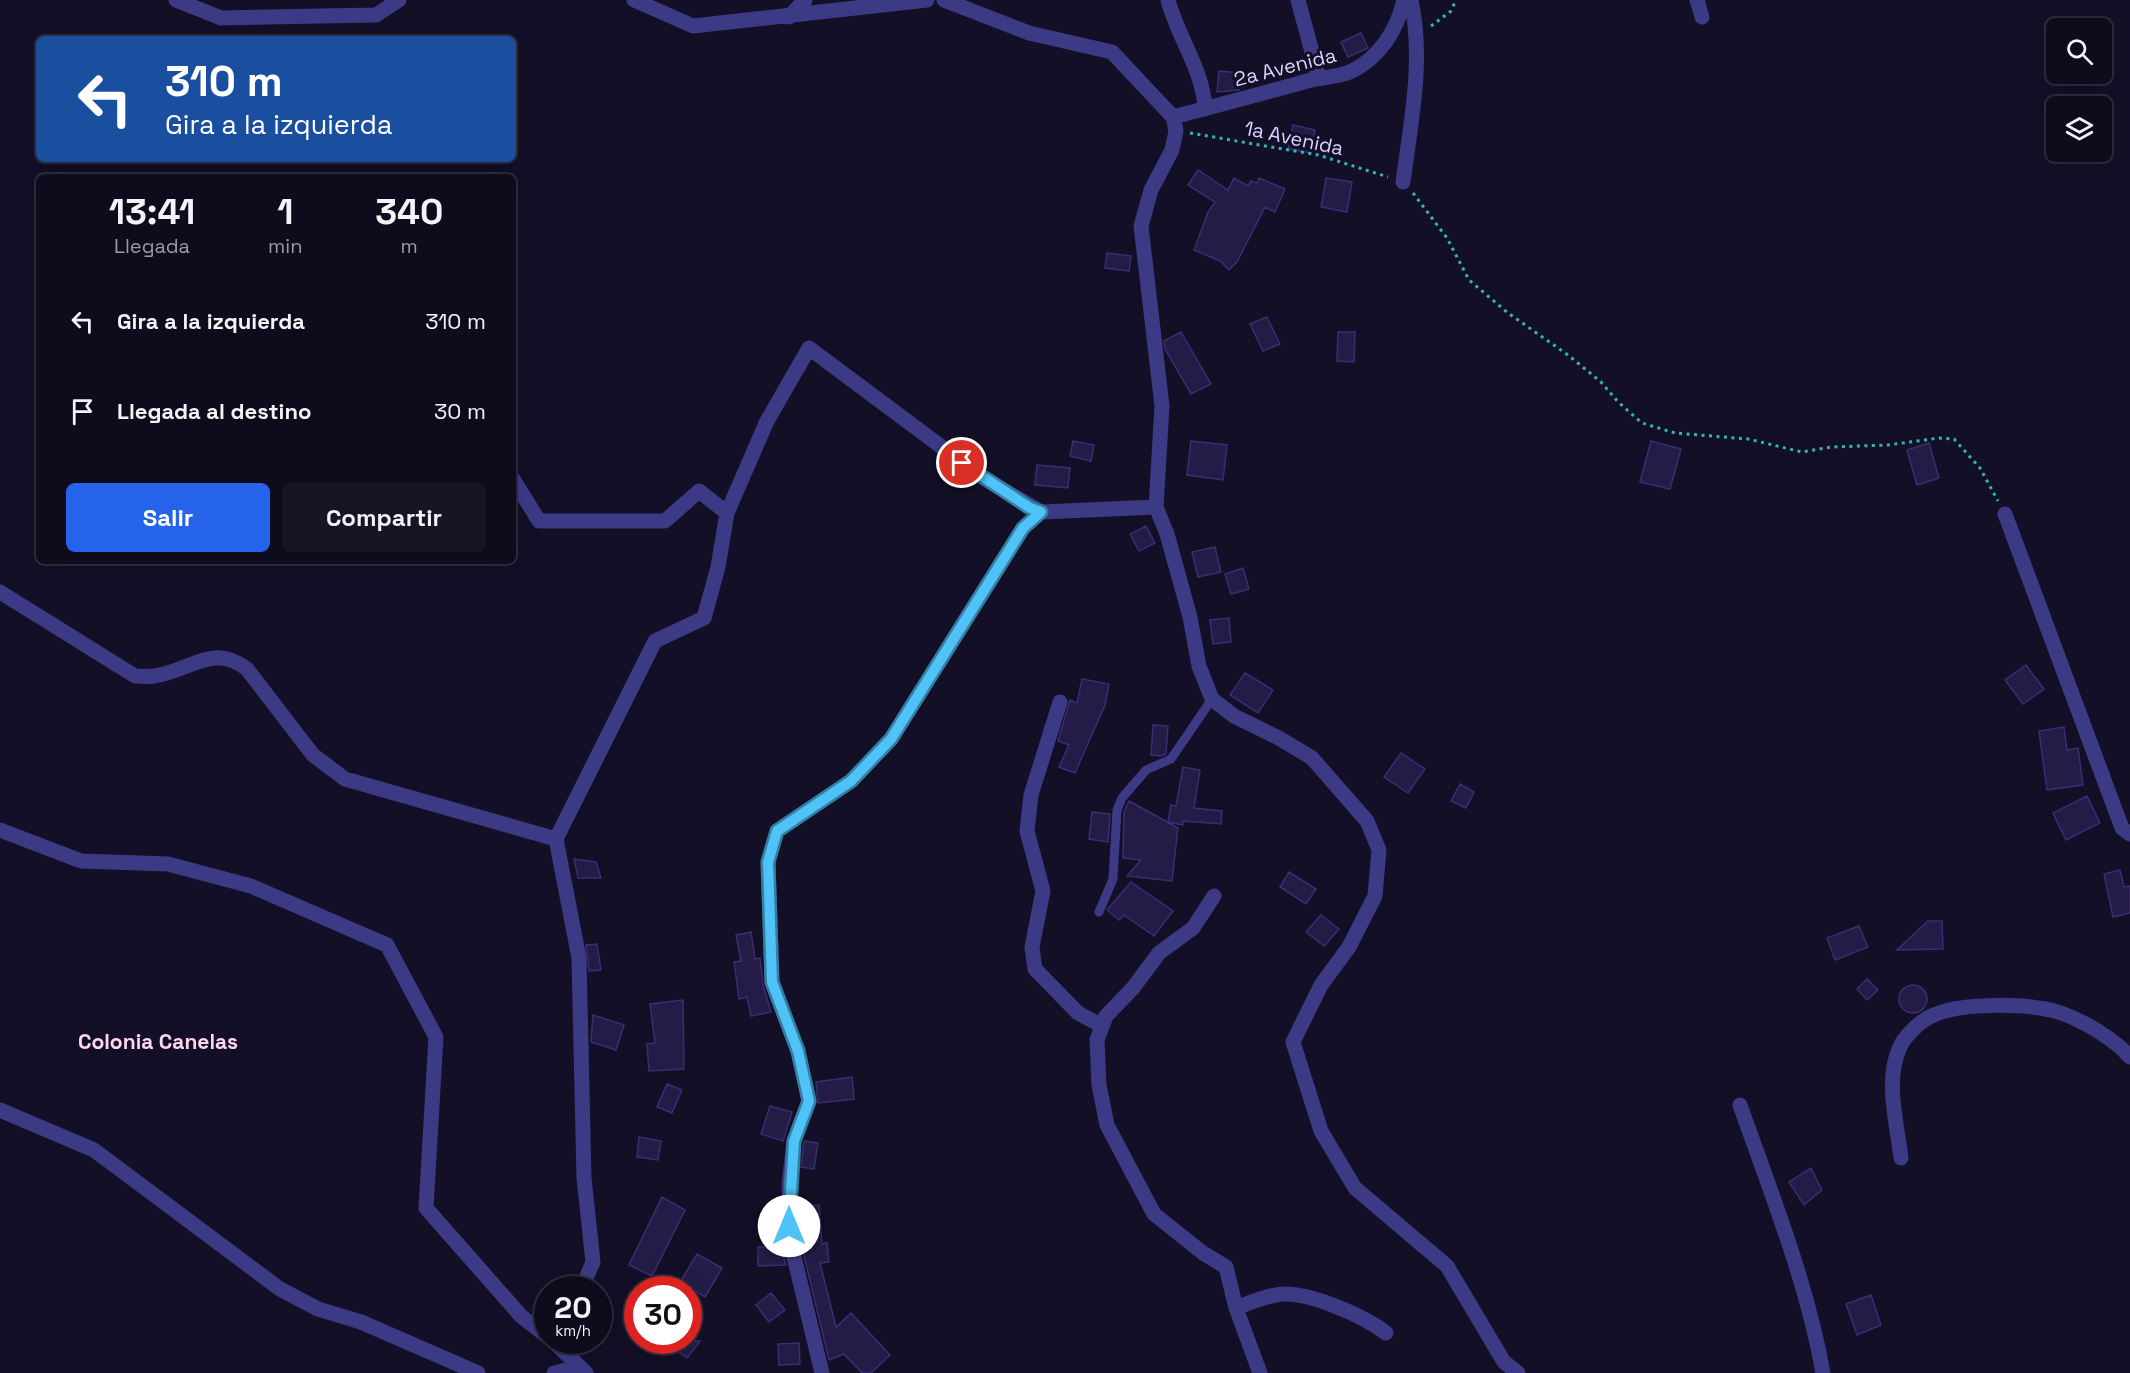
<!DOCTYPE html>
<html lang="es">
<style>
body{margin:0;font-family:"Space Grotesk",sans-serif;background:#171425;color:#f1f3f6;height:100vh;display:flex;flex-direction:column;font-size:22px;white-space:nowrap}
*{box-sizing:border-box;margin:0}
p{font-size:20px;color:#9b9ba3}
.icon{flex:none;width:33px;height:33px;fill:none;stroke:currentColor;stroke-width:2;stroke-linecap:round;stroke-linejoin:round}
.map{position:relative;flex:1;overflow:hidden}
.panel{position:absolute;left:36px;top:174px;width:480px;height:390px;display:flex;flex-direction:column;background:#0e0b1c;border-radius:9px;box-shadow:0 6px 24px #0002,0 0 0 2px #2e2b3b}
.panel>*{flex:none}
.guide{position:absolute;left:36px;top:36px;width:480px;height:126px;border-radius:9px;box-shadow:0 6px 24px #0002,0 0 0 2px #2e2b3b;background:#1a4fa0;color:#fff;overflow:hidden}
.controls{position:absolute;left:2046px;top:18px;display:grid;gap:12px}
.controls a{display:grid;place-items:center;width:66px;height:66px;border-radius:9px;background:#0e0b1c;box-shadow:0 6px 24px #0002,0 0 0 2px #2e2b3b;font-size:30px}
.speed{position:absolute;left:534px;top:1276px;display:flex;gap:12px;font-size:30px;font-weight:700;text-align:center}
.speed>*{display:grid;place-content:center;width:78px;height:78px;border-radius:50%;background:#0e0b1c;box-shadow:0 6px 24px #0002,0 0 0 2px #2e2b3b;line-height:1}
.speed small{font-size:15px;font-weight:400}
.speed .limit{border:9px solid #d22;background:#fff;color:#111}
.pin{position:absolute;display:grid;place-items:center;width:51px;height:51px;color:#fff;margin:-26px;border:3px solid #fff;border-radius:50%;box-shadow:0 2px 6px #0007}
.me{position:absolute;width:66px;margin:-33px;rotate:0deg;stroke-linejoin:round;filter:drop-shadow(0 0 4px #0008)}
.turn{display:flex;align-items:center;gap:21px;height:126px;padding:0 30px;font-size:27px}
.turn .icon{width:78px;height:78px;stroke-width:2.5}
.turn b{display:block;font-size:42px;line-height:51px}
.eta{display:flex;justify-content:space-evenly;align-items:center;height:102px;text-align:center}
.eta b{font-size:36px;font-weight:700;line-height:42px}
.primary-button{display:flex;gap:12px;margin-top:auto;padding:12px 30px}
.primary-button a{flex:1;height:69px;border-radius:9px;background:#2563eb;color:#fff;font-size:24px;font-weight:700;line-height:69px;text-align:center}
.primary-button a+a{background:#171425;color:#f1f3f6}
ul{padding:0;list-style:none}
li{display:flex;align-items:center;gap:18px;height:90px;padding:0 30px}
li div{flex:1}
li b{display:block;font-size:22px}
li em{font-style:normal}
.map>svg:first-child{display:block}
</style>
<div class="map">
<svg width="2130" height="1373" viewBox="0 0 2130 1373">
<rect width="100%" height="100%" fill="#130f26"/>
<path fill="#241b47" stroke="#3b2d73" stroke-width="1.5" d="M1361 33 1368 48 1348 57 1341 42Z
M1219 71 1240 73 1239 90 1217 92Z
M1293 125 1315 130 1311 153 1288 149Z
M1198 170 1228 190 1234 178 1248 186 1251 181 1257 183 1259 178 1285 189 1275 212 1265 207 1237 262 1229 270 1220 261 1194 250 1208 212 1215 202 1188 185Z
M1326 178 1352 182 1347 212 1321 207Z
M1107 253 1131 256 1129 271 1105 268Z
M1267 317 1280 344 1263 351 1250 324Z
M1181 332 1211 384 1191 394 1165 349 1164 341Z
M1338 332H1355L1354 362 1337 361Z
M1073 441 1094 445 1091 461 1070 456Z
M1191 441 1227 445 1223 480 1187 475Z
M1651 441 1681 449 1670 489 1640 482Z
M1929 443 1939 478 1917 485 1907 450Z
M1037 465 1070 468 1068 488 1035 485Z
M1146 526 1155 543 1139 551 1130 534Z
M1215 547 1221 572 1198 577 1192 552Z
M1243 568 1249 589 1231 594 1225 574Z
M1229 618 1231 642 1213 644 1210 620Z
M2026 665 2044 689 2023 704 2005 680Z
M1245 673 1273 690 1258 713 1230 695Z
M1082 679 1109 684 1105 705 1075 773 1059 767 1069 745 1058 741 1070 700 1077 703Z
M1153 725 1168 726 1166 754 1161 756 1151 755Z
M2064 727 2067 750 2078 748 2083 785 2047 790 2039 731Z
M1401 753 1425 769 1408 793 1384 777Z
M1183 767 1200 770 1194 808 1222 811 1221 824 1183 821V825L1168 822 1171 805 1176 806Z
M1460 784 1474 792 1466 808 1451 801Z
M2087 796 2100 823 2066 840 2053 813Z
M1129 801 1178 828 1172 881 1127 876 1141 860 1123 858 1124 812Z
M1092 812 1110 814 1108 842 1089 839Z
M574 859 596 862 601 878H578Z
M2120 870 2124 887 2130 886V913L2113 917 2104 874Z
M1289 872 1316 889 1306 904 1280 887Z
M1131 882 1173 911 1154 936 1124 915 1119 920 1107 910Z
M1321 915 1339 929 1324 946 1306 932Z
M1928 921H1942L1943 949 1897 950Z
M1859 926 1868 947 1835 960 1827 938Z
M751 932 755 959 760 958 763 985 771 1012 751 1016 747 997 739 999 734 962 741 961 736 935Z
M597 944 601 970 589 971 586 945Z
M1867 979 1878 990 1867 1000 1857 989Z
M1899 999a14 14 0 1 1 28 0a14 14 0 1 1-28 0Z
M683 1000 684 1069 649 1071 647 1044 655 1043 650 1004Z
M593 1015 624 1025 616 1050 591 1042Z
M852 1077 854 1099 818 1103 816 1082Z
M667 1084 682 1090 672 1113 657 1107Z
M770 1106 792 1112 783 1141 761 1134Z
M639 1137 661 1141 658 1160 637 1157Z
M804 1141 818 1143 814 1169 801 1167Z
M1811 1168 1822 1190 1804 1205 1789 1182Z
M662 1197 685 1210 652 1276 629 1265Z
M819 1205 822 1244 827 1243 829 1262 820 1263 836 1327 851 1313 890 1355 871 1373H862L844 1354 829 1360 800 1239 799 1207Z
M781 1246 786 1265 758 1266V1247Z
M697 1254 722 1268 705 1297 680 1282Z
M771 1293 785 1310 769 1322 756 1305Z
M1871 1295 1881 1325 1857 1335 1846 1304Z
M664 1341H700L687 1358Z
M799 1343 800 1364 779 1365 778 1344Z"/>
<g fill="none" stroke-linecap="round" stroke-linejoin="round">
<path stroke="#2fb8b0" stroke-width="3" stroke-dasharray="3 4.5" stroke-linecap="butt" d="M1431 26 1451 11 1456 0
M1190 133 1318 155 1388 177
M1413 193 1447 238 1469 280 1508 313 1568 355 1601 382 1618 402 1642 423 1675 433 1748 439 1802 452 1832 447 1888 445 1939 438 1954 439 1980 468 1998 501"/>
<path stroke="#3d3a85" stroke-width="9" d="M1099 912 1113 879 1117 810 1122 798 1146 770 1171 759 1212 699"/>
<path stroke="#3d3a85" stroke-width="15" d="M176 0 221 18 376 15 399 0
M634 0 693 26 927 0
M944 0 1029 33 1112 52 1173 117 1176 131 1172 150 1151 190 1141 226 1162 406 1156 507 1167 534 1190 617 1199 666 1212 699 1234 716 1277 737 1312 758 1367 821 1379 850 1375 896 1349 947 1321 985 1293 1042 1321 1131 1355 1188 1447 1266 1504 1362 1518 1373
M1168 0C1178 38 1203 69 1205 109
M1298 0 1319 78
M1697 0 1702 17
M789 17 805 0
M1173 117C1219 105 1265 93 1311 80 1324 77 1340 77 1352 71 1380 57 1397 30 1404 0
M1403 182C1411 121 1424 60 1411 0
M513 479 539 521H665L699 491 727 513
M2005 514 2122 828 2130 834
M0 592 135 676C141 676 148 677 154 676 189 672 212 642 247 669L313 755 345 779 556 839
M1060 702 1031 795 1027 831 1043 891 1032 947 1035 969 1078 1013 1102 1026
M0 830 81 861 168 864 251 886 387 945 436 1037 426 1208 521 1316 548 1337
M1214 896 1193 928 1159 953 1133 988 1106 1016 1097 1040 1099 1085 1107 1125 1154 1214 1203 1253 1226 1267 1236 1308 1260 1373
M1740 1105C1771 1193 1807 1282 1823 1373
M0 1110 94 1150 280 1289 318 1309 361 1322 478 1373
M1901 1158C1897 1123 1885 1082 1899 1049 1904 1036 1921 1020 1934 1015 1963 1002 2031 1003 2061 1013 2084 1021 2114 1039 2130 1057
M581 1290 593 1262 584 1178 579 958 556 839 655 641 704 618 718 567 727 513 767 421 809 348 982 477 1041 512
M1236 1308C1249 1303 1263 1297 1276 1295 1304 1289 1364 1316 1386 1333
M553 1341 586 1373
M554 1373 578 1367
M822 1373 790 1240 789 1184 794 1141 809 1101 798 1051 772 982 768 862 777 831 851 781 891 739 1023 528 1041 512 1156 507"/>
</g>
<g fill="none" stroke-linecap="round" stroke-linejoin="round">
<g stroke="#337fa1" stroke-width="15">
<path id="route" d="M789 1226 794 1141 809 1101 798 1051 772 982 768 862 777 831 851 781 891 739 1023 528 1041 512 1030 508 962 463"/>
</g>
<use href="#route" stroke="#4fc3f7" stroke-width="10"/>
</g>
<g text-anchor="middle" stroke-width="6" stroke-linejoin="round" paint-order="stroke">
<g font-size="20" fill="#d9d4ff" stroke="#130f26">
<text transform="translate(1285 67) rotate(-14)" y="7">2a Avenida</text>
<text transform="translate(1294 138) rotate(12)" y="7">1a Avenida</text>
</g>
<g font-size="21" font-weight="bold" fill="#ffd6f0" stroke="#130f26">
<text x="158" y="1049">Colonia Canelas</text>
</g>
</g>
</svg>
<div class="controls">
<a><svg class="icon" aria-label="search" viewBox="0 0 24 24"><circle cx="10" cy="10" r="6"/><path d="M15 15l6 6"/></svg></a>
<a><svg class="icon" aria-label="layers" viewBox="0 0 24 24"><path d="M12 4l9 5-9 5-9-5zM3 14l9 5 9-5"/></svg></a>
</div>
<div class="speed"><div>20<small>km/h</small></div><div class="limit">30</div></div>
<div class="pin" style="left:962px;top:463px;background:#d93025"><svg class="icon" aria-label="arrive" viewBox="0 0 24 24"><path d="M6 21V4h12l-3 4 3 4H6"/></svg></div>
<svg class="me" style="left:789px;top:1226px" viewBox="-20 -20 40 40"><circle r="19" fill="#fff"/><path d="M0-13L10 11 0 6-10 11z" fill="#4fc3f7"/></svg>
<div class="guide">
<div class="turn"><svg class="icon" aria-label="left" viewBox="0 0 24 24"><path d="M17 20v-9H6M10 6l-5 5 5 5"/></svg><div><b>310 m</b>Gira a la izquierda</div></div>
</div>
<section class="panel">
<div class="eta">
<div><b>13:41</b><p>Llegada</p></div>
<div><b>1</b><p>min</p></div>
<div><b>340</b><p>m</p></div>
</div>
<ul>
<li><svg class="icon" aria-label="left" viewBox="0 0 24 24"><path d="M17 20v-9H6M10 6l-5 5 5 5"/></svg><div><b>Gira a la izquierda</b></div><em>310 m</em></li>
<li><svg class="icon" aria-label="arrive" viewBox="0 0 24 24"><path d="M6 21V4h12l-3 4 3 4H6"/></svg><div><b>Llegada al destino</b></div><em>30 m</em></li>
</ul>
<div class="primary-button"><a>Salir</a><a>Compartir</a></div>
</section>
</div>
